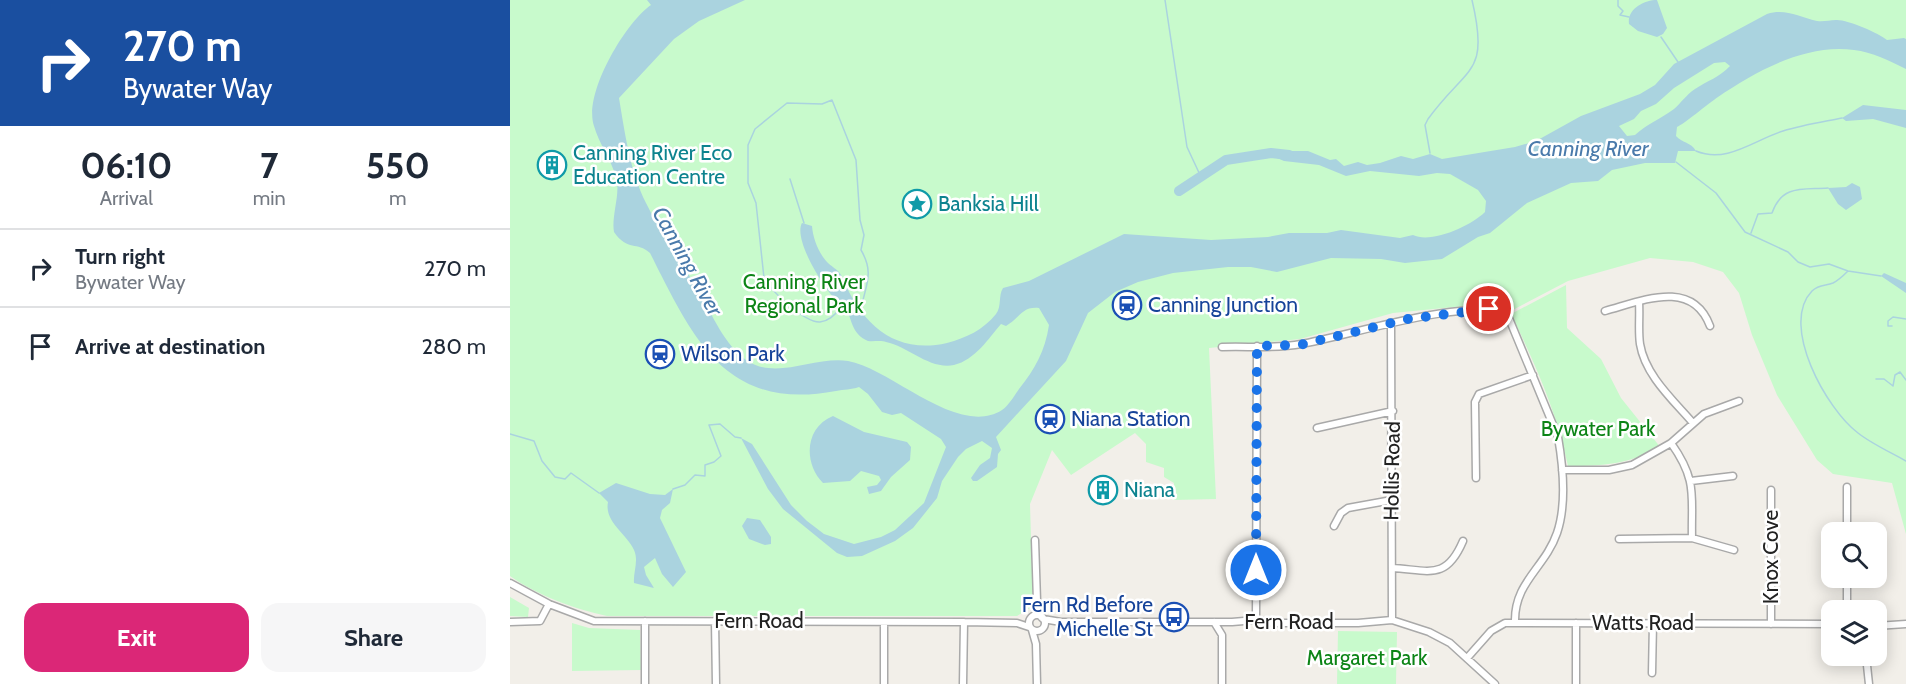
<!DOCTYPE html>
<style>
body{margin:0;font-family:Cabin,sans-serif;background:#f6f6f7;color:#1f2937;height:100vh;display:flex;flex-direction:column;font-size:22px;white-space:nowrap}
*{box-sizing:border-box;margin:0}
p{font-size:20px;color:#747a83}
.icon{flex:none;width:33px;height:33px;fill:none;stroke:currentColor;stroke-width:2;stroke-linecap:round;stroke-linejoin:round}
.map{position:relative;flex:1;overflow:hidden}
.details{display:flex;flex-direction:column;background:#fff;width:510px}
.details>*{flex:none}
.guide{background:#1a4fa0;color:#fff;overflow:hidden}
.controls{position:absolute;left:1311px;top:522px;display:grid;gap:12px}
.controls a{display:grid;place-items:center;width:66px;height:66px;border-radius:12px;background:#fff;box-shadow:0 3px 15px #0003;font-size:30px}
.pin{position:absolute;display:grid;place-items:center;width:51px;height:51px;color:#fff;margin:-26px;border:3px solid #fff;border-radius:50%;box-shadow:0 2px 6px #0007}
.me{position:absolute;width:66px;margin:-33px;rotate:0deg;stroke-linejoin:round;filter:drop-shadow(0 0 4px #0008)}
.turn{display:flex;align-items:center;gap:21px;height:126px;padding:0 24px;font-size:27px}
.turn .icon{width:78px;height:78px;stroke-width:2.5}
.turn b{display:block;font-size:42px;line-height:51px}
.eta{display:flex;justify-content:space-evenly;align-items:center;height:102px;text-align:center}
.eta b{font-size:36px;font-weight:800;line-height:42px}
.action{display:flex;gap:12px;margin-top:auto;padding:12px 24px}
.action a{flex:1;height:69px;border-radius:18px;background:#db2777;color:#fff;font-size:24px;font-weight:800;line-height:69px;text-align:center}
.action a+a{background:#f6f6f7;color:#1f2937}
ul{padding:0;list-style:none}
li{display:flex;align-items:center;gap:18px;height:78px;padding:0 24px;border-top:2px solid #e0e1e3}
li div{flex:1}
li b{display:block;font-size:22px}
li em{font-style:normal}
main{display:flex;flex:1;min-height:0}
.map>svg:first-child{display:block}
</style>
<main>
<section class="details">
<div class="guide">
<div class="turn"><svg class="icon" aria-label="right" viewBox="0 0 24 24"><path d="M7 20v-9h11M14 6l5 5-5 5"/></svg><div><b>270 m</b>Bywater Way</div></div>
</div>
<div class="eta">
<div><b>06:10</b><p>Arrival</p></div>
<div><b>7</b><p>min</p></div>
<div><b>550</b><p>m</p></div>
</div>
<ul>
<li><svg class="icon" aria-label="right" viewBox="0 0 24 24"><path d="M7 20v-9h11M14 6l5 5-5 5"/></svg><div><b>Turn right</b><p>Bywater Way</p></div><em>270 m</em></li>
<li><svg class="icon" aria-label="arrive" viewBox="0 0 24 24"><path d="M6 21V4h12l-3 4 3 4H6"/></svg><div><b>Arrive at destination</b></div><em>280 m</em></li>
</ul>
<div class="action"><a>Exit</a><a>Share</a></div>
</section>
<div class="map">
<svg width="1396" height="684" viewBox="0 0 1396 684">
<rect width="100%" height="100%" fill="#f2efe9"/>
<path fill="#c8facc" d="M0 0H1396V534L1382 483 1323 474 1307 460 1267 395 1242 335 1229 293 1213 272 1183 262 1140 258 1058 281 999 312 985 305 975 304 883 313 790 339 699 348 706 499 664 500V483L654 477V468L636 462V444L625 433 561 475 542 450 520 504 523 606 507 616H97C64 609 27 595 0 576Z
M1056 285 1057 328 1091 359 1111 398 1151 448C1115 464 1097 466 1058 466 1047 413 1025 363 1001 314Z
M0 597 19 608 18 617 0 616Z
M62 623 79 628 130 630 131 670 62 671Z
M828 631 887 632 886 684H827Z"/>
<path fill="#aad3df" fill-rule="evenodd" d="M137 0H235L189 21 164 39 109 98C115 134 120 171 136 203 151 234 172 263 190 293 202 315 215 345 236 360 266 381 304 356 338 361 382 369 448 438 492 410 499 405 504 396 509 389 525 369 535 351 539 325L529 308C512 306 510 318 496 326L491 324C479 338 465 360 444 365 420 370 399 347 376 342 371 340 363 342 358 341 341 334 342 318 336 309 333 305 329 303 326 300 313 287 283 239 292 223L302 226C303 239 309 254 318 263 323 268 330 270 333 279 352 324 385 355 437 343 456 338 473 330 486 314 492 306 488 296 493 288L519 281 614 234 701 240 758 237 779 233H817L831 230 890 238 903 235C921 244 961 226 975 212L976 201 968 190 940 174 927 173 909 176 860 171 836 176 809 165 774 161 767 158 766 153 770 151H798L820 160 826 159 834 166 848 162 857 165 870 163 891 156 903 159 920 154 932 159 1005 147 1026 141 1071 116 1130 94 1145 85 1164 64 1257 14C1275 8 1289 17 1307 21 1314 22 1319 20 1326 20 1336 19 1369 33 1377 40L1394 38 1396 39V69C1380 61 1362 52 1344 50 1297 43 1246 71 1208 97 1199 103 1174 124 1167 127L1166 136C1172 143 1181 142 1186 151H1168L1165 163H1135L1102 170 1088 181 1061 183 1017 203 980 233 968 237 932 259 895 263 871 259 821 258 767 272 741 267H718L663 273 628 282 605 292 578 313 556 361 486 437 491 450 488 454 487 467 467 481H463L461 478 470 465 480 458 482 448 472 441 456 449 448 457 432 481 427 498 403 528 385 541 352 556 337 557 327 553 273 509 258 489 231 438 242 444 281 505 297 521 314 534 344 544 371 537 385 530 414 503 436 447 431 439 391 413 382 415 372 412 358 394 349 387C341 390 334 389 326 391 215 412 183 338 140 253 127 241 118 252 104 232 101 215 111 194 106 177 101 159 89 144 84 126 73 94 115 23 141 5ZM1215 62 1220 66C1210 77 1197 81 1185 89 1176 95 1171 103 1164 109 1149 120 1138 123 1125 135L1117 136 1109 126 1124 119 1131 111 1146 104 1164 88 1204 63Z
M1147 0 1157 28 1153 34 1147 37 1128 31 1119 24C1117 9 1134 0 1147 0Z
M1353 105 1396 110V128L1363 119 1336 121 1332 118Z
M1342 183 1350 187 1352 199 1336 210 1328 204 1318 188 1336 187Z
M1374 273 1396 283V293L1371 276Z
M323 416 354 432 397 442 401 447 400 460 381 477 371 491 359 494 357 487 367 485 371 480 369 476 351 471 340 481 313 483C293 463 295 427 323 416Z
M106 483 140 494 155 495 163 489 160 503 152 510 150 518 176 572 163 587 152 574 145 558 134 567 136 575 144 588 124 583C123 572 129 561 124 550 117 534 94 522 98 502L89 493Z
M237 518 250 520 261 537V544L255 545 239 539 232 526Z"/>
<g fill="none" stroke-linecap="round" stroke-linejoin="round">
<path stroke="#aad3df" stroke-width="1.5" d="M655 0 677 147 691 177
M1108 0V6L1113 11 1110 15 1119 17
M1151 37 1168 62
M1186 151C1217 164 1244 140 1273 131 1292 125 1312 122 1332 118
M920 153 915 125 918 119C957 65 980 76 962 0
M1166 162 1206 193 1235 232 1278 252 1288 262 1300 267 1319 264 1338 271 1371 276
M280 179 294 223
M1241 233 1248 214 1262 213C1272 184 1294 190 1318 188
M1338 271C1334 275 1329 280 1323 283 1316 286 1309 284 1302 291 1269 325 1317 410 1348 433 1362 444 1380 452 1396 461
M333 306C326 313 320 321 310 322 295 323 261 291 254 278L246 203 238 183V145L245 129 277 103 312 104 322 100 346 160 350 220 354 235 351 250C365 274 355 285 351 310
M1382 326H1378V321L1383 317 1396 319
M1366 379H1374L1383 386 1385 375 1390 372 1396 380
M0 434 24 441 32 461 45 477 55 479 61 473 89 493
M163 489 175 485 185 475 195 476V465L204 462 211 456 199 425 210 424 225 437 231 438"/>
<path stroke="#aad3df" stroke-width="10" d="M669 191 716 160 761 153 779 155"/>
<g stroke="#a9a9a9" stroke-width="9">
<path id="minor" d="M1129 302C1130 316 1128 330 1130 344 1135 375 1163 400 1182 422
M1095 311C1132 301 1182 278 1200 326
M881 323 882 620
M712 347C738 346 766 349 791 344 836 337 960 295 998 316L1048 437C1053 466 1057 504 1047 533 1035 568 1004 582 1005 622
M807 428 883 411
M1161 443C1188 481 1181 496 1182 538
M1052 470H1099L1122 465 1161 443 1194 414 1229 401
M966 478 965 402 969 394 1023 375
M1181 481 1223 476
M1337 487V532
M824 526 831 513 838 508 882 500
M1109 539 1182 538 1224 550
M525 540 527 601 531 617
M882 568C919 570 936 581 953 541
M1337 578V610
M0 583 39 604 84 621 454 622 507 623 519 627
M519 623a8 8 0 1 1 16 0a8 8 0 1 1-16 0Z
M533 619 551 622H722L746 620 766 623H848L882 620 919 632 940 643 985 684
M746 620 747 346
M205 621 206 684
M0 622 30 621 39 604
M704 622 712 635V684
M1261 624V490
M1366 626 1396 624
M522 630 526 644 527 684
M1356 656 1359 684
M958 657 981 631 995 623 1322 624
M1142 673 1143 623
M135 684V621
M374 684V622
M453 684 454 622
M1066 684V623"/>
</g>
<use href="#minor" stroke="#fff" stroke-width="6"/>
</g>
<g fill="none" stroke-linecap="round" stroke-linejoin="round">
<path stroke="#1a73e8" stroke-width="10" stroke-dasharray="0 18" d="M746 570 747 346 790 345 898 319 979 309"/>
</g>
<defs>
<g id="building-ring" transform="scale(1.5)"><circle r="9.5" fill="#fff" stroke="#0f9aa8" stroke-width="1.5"/><path d="M-4-6H4V6H1V3H-1V6H-4ZM-2.5-4.3h1.7v1.8h-1.7ZM.8-4.3h1.7v1.8H.8ZM-2.5-1h1.7V.8h-1.7ZM.8-1h1.7V.8H.8Z" fill="#0f9aa8"/></g>
<g id="sight-ring" transform="scale(1.5)"><circle r="9.5" fill="#fff" stroke="#0f9aa8" stroke-width="1.5"/><path d="M0-6L1.8-2.2L6-1.7L2.9 1.2L3.7 5.4L0 3.3L-3.7 5.4L-2.9 1.2L-6-1.7L-1.8-2.2Z" fill="#0f9aa8"/></g>
<g id="station-ring" transform="scale(1.5)"><circle r="9.5" fill="#fff" stroke="#1a4fb4" stroke-width="1.5"/><path d="M-3-6H3Q5-6 5-4V2Q5 4 3 4L4.5 6H3L1.5 4h-3L-3 6H-4.5L-3 4Q-5 4-5 2V-4Q-5-6-3-6ZM-3.5-4v3h7v-3ZM-3.5 1v1.5H-2V1ZM2 1v1.5H3.5V1Z" fill="#1a4fb4"/></g>
<g id="bus-ring" transform="scale(1.5)"><circle r="9.5" fill="#fff" stroke="#1a4fb4" stroke-width="1.5"/><path d="M-5-6H5V4H4V6H2V4H-2V6H-4V4H-5ZM-3.5-4V0h7V-4ZM-3.5 1.2v1.5H-2V1.2ZM2 1.2v1.5H3.5V1.2Z" fill="#1a4fb4"/></g>
</defs>
<g fill-rule="evenodd">
<use href="#building-ring" x="42" y="165"/>
<use href="#sight-ring" x="407" y="204"/>
<use href="#station-ring" x="617" y="305"/>
<use href="#station-ring" x="150" y="354"/>
<use href="#station-ring" x="540" y="419"/>
<use href="#building-ring" x="593" y="490"/>
<use href="#bus-ring" x="664" y="617"/>
</g>
<g text-anchor="middle" stroke-width="5" stroke-linejoin="round" paint-order="stroke">
<g font-size="21" fill="#0d838f" stroke="#fff" text-anchor="start">
<text x="63" y="160">Canning River Eco<tspan x="63" dy="24">Education Centre</tspan></text>
<text x="428" y="211">Banksia Hill</text>
<text x="614" y="497">Niana</text>
</g>
<g font-size="21" fill="#0c8416" stroke="#fff">
<text x="294" y="289">Canning River<tspan x="294" dy="24">Regional Park</tspan></text>
<text x="1088" y="436">Bywater Park</text>
<text x="857" y="665">Margaret Park</text>
</g>
<g font-size="21" fill="#164399" stroke="#fff" text-anchor="start">
<text x="638" y="312">Canning Junction</text>
<text x="171" y="361">Wilson Park</text>
<text x="561" y="426">Niana Station</text>
<text x="643" y="612" text-anchor="end">Fern Rd Before<tspan x="643" dy="24">Michelle St</tspan></text>
</g>
<g font-size="21" fill="#222" stroke="#fff">
<text transform="translate(882 471) rotate(-89)" y="7">Hollis Road</text>
<text transform="translate(1261 557) rotate(-90)" y="7">Knox Cove</text>
<text x="249" y="628">Fern Road</text>
<text x="779" y="629">Fern Road</text>
<text x="1133" y="630">Watts Road</text>
</g>
<g font-size="22" font-style="italic" fill="#4a7aab" stroke="#fff">
<text x="1078" y="156">Canning River</text>
<text transform="translate(178 261) rotate(61)" y="8">Canning River</text>
</g>
</g>
</svg>
<div class="controls">
<a><svg class="icon" aria-label="search" viewBox="0 0 24 24"><circle cx="10" cy="10" r="6"/><path d="M15 15l6 6"/></svg></a>
<a><svg class="icon" aria-label="layers" viewBox="0 0 24 24"><path d="M12 4l9 5-9 5-9-5zM3 14l9 5 9-5"/></svg></a>
</div>
<div class="pin" style="left:979px;top:309px;background:#d93025"><svg class="icon" aria-label="arrive" viewBox="0 0 24 24"><path d="M6 21V4h12l-3 4 3 4H6"/></svg></div>
<svg class="me" style="left:746px;top:570px" viewBox="-20 -20 40 40"><circle r="17" fill="#1a73e8" stroke="#fff" stroke-width="3"/><path d="M0-11L8 9 0 5-8 9z" fill="#fff"/></svg>
</div>
</main>
